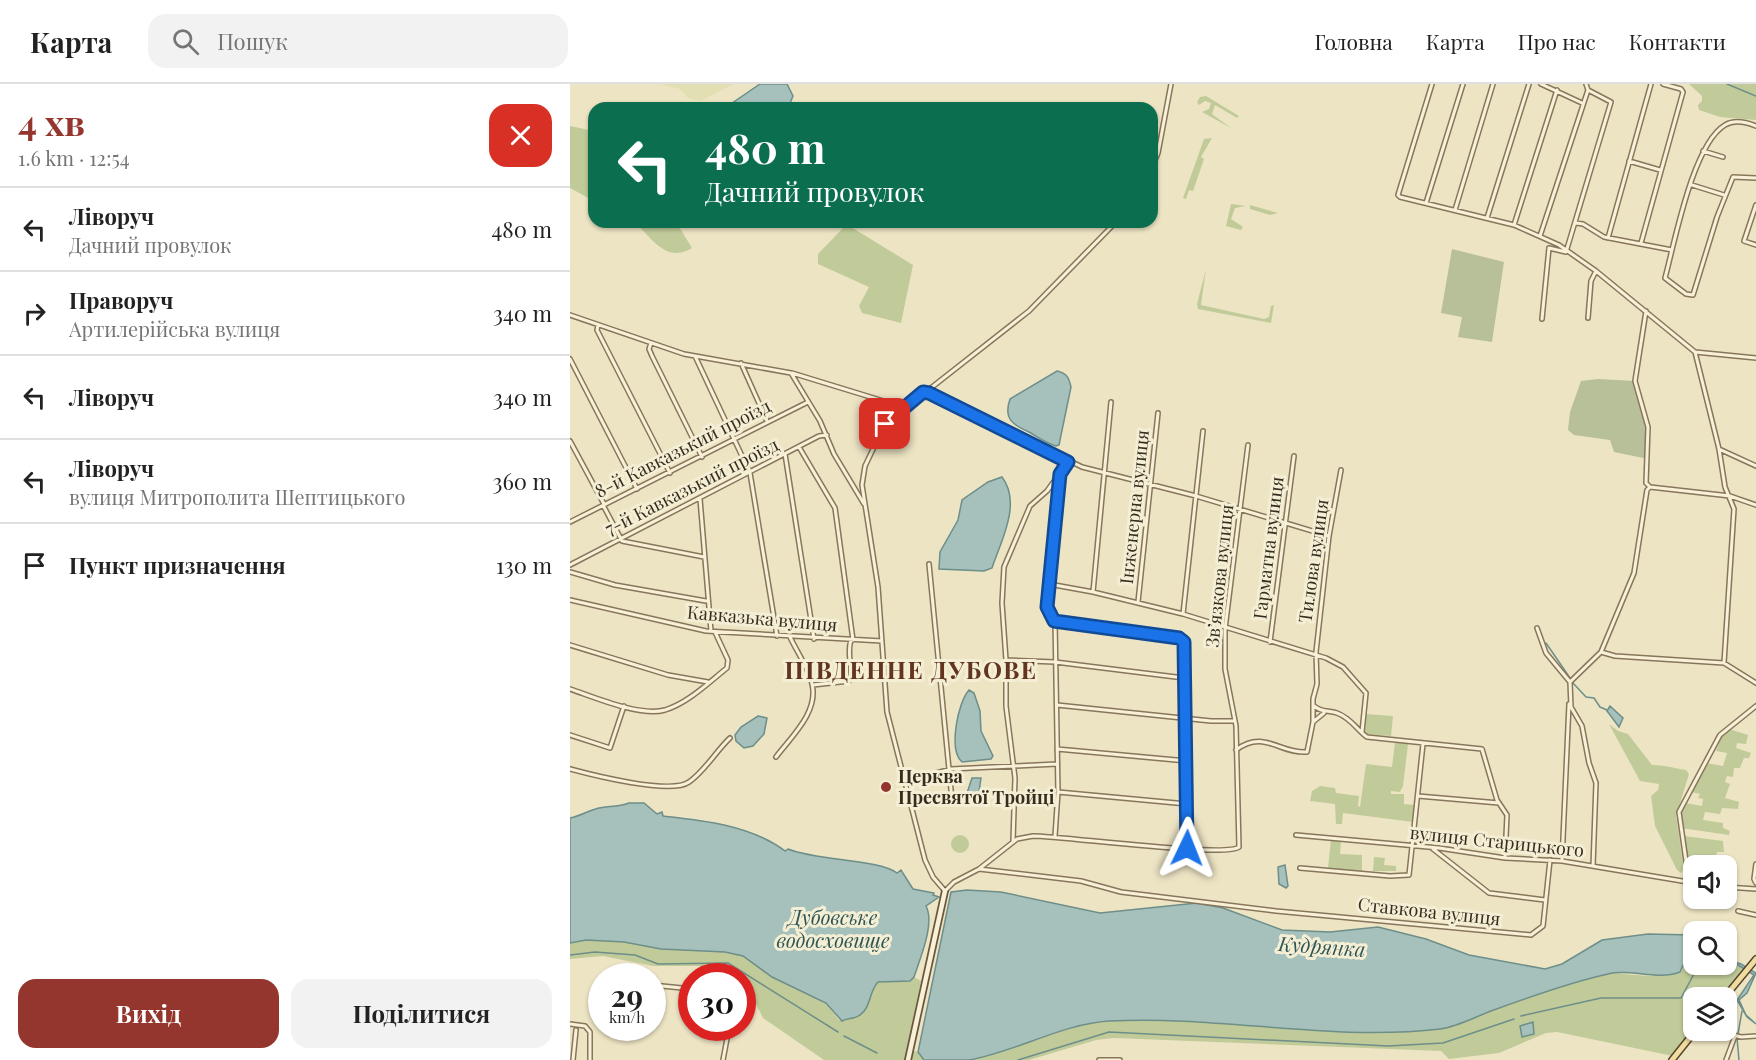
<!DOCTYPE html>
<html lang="uk">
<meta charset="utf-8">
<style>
body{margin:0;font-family:"Playfair Display",serif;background:#f2f2f2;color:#222;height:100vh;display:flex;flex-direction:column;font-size:22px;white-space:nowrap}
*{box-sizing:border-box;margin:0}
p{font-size:20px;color:#767676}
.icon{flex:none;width:33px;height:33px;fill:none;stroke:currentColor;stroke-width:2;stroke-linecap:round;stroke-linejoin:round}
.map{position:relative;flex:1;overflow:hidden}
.side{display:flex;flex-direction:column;background:#fff;width:570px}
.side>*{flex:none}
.hud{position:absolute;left:18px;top:18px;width:570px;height:126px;border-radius:18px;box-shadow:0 2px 4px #0004;background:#0b6e4f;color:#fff;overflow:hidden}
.buttons{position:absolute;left:1113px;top:771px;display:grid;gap:12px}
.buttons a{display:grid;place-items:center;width:54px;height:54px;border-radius:12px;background:#fff;box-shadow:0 2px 4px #0004;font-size:30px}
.speed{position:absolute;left:18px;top:879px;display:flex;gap:12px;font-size:30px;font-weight:700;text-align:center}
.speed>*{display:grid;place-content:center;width:78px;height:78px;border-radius:50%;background:#fff;box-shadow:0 2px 4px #0004;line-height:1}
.speed small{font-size:15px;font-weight:400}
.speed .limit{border:9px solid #d22;background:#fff;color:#111}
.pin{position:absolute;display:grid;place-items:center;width:51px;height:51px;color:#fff;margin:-26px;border-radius:12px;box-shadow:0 3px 9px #0006}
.me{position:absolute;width:66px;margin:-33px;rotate:2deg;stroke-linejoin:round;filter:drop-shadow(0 0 4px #0008)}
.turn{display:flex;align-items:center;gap:21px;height:126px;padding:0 18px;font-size:27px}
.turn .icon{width:78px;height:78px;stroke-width:2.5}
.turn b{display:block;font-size:42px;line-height:51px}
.round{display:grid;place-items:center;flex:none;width:63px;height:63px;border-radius:18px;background:#f2f2f2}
.summary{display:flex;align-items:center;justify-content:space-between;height:102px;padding:0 18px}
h1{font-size:36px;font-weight:700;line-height:45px;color:#94362d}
.primary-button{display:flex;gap:12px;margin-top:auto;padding:12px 18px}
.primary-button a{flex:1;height:69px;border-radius:18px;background:#94362d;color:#fff;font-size:24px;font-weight:700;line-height:69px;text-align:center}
.primary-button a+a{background:#f2f2f2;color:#222}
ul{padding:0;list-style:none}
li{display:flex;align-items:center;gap:18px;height:84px;padding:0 18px;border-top:2px solid #e0e0e0}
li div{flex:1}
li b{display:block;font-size:22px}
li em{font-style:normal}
header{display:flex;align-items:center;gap:36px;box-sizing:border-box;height:84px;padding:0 30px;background:#fff;border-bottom:2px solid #e0e0e0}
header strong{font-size:28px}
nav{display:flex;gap:33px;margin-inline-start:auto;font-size:21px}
.search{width:420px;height:54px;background:#f2f2f2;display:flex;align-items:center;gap:15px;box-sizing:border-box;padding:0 21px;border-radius:18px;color:#767676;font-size:22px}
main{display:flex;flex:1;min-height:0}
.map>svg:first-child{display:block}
</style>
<header>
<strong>Карта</strong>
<div class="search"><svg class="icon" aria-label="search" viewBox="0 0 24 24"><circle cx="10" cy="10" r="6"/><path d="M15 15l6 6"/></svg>Пошук</div>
<nav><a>Головна</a><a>Карта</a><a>Про нас</a><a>Контакти</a></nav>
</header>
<main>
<section class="side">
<div class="summary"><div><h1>4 хв</h1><p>1.6 km · 12:54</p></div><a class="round" style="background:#d93025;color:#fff"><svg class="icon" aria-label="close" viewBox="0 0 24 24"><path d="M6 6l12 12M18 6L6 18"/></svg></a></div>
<ul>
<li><svg class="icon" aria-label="left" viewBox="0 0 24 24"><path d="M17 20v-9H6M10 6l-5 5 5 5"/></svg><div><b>Ліворуч</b><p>Дачний провулок</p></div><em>480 m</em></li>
<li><svg class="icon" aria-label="right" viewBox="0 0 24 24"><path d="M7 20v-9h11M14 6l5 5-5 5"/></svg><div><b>Праворуч</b><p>Артилерійська вулиця</p></div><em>340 m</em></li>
<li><svg class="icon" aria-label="left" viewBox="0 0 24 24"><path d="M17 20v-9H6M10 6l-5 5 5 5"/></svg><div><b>Ліворуч</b></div><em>340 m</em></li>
<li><svg class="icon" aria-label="left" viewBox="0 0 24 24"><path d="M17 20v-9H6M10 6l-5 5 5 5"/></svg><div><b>Ліворуч</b><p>вулиця Митрополита Шептицького</p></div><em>360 m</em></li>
<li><svg class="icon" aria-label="arrive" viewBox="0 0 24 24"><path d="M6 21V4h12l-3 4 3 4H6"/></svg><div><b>Пункт призначення</b></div><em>130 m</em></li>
</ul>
<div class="primary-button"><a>Вихід</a><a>Поділитися</a></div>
</section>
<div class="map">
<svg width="1186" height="976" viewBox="0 0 1186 976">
<rect width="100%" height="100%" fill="#ede4c4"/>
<path fill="#e2dfb2" d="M90 0H164L131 17 118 14 110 5Z"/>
<path fill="#c0cb99" d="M1119 0H1186V36L1150 33 1129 26 1128 21 1132 17V12Z
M636 12 669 32 667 34 645 21 642 30 661 44 632 28 639 25 641 19 635 17 629 21 627 18 630 13Z
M0 42 24 47V117L0 104Z
M642 54 631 73 634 75 623 107 619 106 616 115 613 114 634 55Z
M661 120 676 122 665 124 661 135 673 143 671 146 656 142Z
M680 121 708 129 700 131 680 125Z
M65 138H106L122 164C97 180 81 154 65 138Z
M274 143H281L343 181 331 239 292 229 289 222 299 203 248 180V170Z
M636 185 631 221 694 235 699 233 701 222 704 221 701 239 628 225 627 220Z
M796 630 823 632 821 652 795 650Z
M1039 640 1048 647 1058 650 1082 681C1093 681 1104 684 1116 686L1119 690 1106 732 1114 785 1111 789 1107 786 1085 742 1081 712 1088 706 1089 700 1070 697Z
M1159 645 1178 651 1176 660 1167 659 1166 664 1181 669 1179 674H1174L1170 684H1164L1163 693 1157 692 1155 698 1160 700 1155 714 1169 718 1168 725 1152 724 1150 730 1135 728 1133 736 1153 739V744L1160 747 1159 751 1111 744V728L1115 719 1132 722 1133 715 1128 714 1130 710 1122 708 1136 679 1153 682 1157 669 1146 667 1152 652Z
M825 658 838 660 833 702 830 708 821 707V710H834V720L844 721 843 738 773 729 772 740H766L765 720 740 717 742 707 750 702 765 704 766 709 789 712 788 722 790 723 796 680 822 683Z
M381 760a9 9 0 1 1 18 0a9 9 0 1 1-18 0Z
M1114 752 1153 757 1154 768H1147L1146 773 1150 774 1149 779 1154 781 1124 782 1123 794H1120Z
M761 756 771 757 770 770 792 771V787L758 784Z
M804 773 815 774 814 781 826 782V787H803Z
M16 856 54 858 91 865 155 868 173 872 202 893 256 919 269 936C302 929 291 916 308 898L339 897 344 893 351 897 337 965 348 968 354 976H254L193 934 172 892 151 882H83L33 872 0 875V859Z
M1118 874 1123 876 1124 880 1128 883 1131 881 1163 880 1176 885 1152 913 1124 914 1123 946 1103 972 987 948 976 949 929 969 879 975 871 967 544 954 526 956 459 976H400L518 939 540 937 569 935 654 939 783 949 873 945 968 910 1041 889 1079 892 1112 885 1114 877Z"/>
<path fill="#b7c098" d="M882 165 934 178 922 258 888 253 892 233 871 229Z
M1028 295 1065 297 1077 333 1078 375 1044 368 1040 356 1004 351 998 346 1000 328 1011 297Z"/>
<path fill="#a6c0bb" stroke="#6d8e89" stroke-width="1.5" d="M190 0H217L223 12 218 24H155Z
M487 287C497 289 499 294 501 303L489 361 486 362C476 359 468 353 459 348 443 341 433 335 440 315Z
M432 393C452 419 431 457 422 484L414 487 369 485 370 468 388 436 392 416 418 398Z
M399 606 404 609 410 627 411 647 423 672 421 675 392 678C378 666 388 618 399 606Z
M1040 622 1053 634 1049 643 1037 627Z
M188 632 197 634 194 650 183 662 174 664 166 657 165 651 171 643Z
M402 694H411L408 715 405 716 396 712Z
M59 719H74L87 730 92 728 93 732C131 736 181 741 215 767L218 765C247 777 308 775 327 789L331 786 343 805 364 809 363 811 369 813 356 822C365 839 351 872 344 893L340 897 308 898C299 907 301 924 290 931 285 935 278 934 272 937L256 919 202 893 173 872 155 868 91 865 54 858 16 856 0 859V734C11 732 19 726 29 724 40 722 48 723 59 719Z
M715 781 718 802 716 804 709 800 708 783Z
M397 806 431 808 530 829 627 819 653 824 712 846 760 848 808 843 856 855 899 871 975 885 992 880 1032 856 1078 850 1123 851V860L1118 866 1123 869V876L1115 877 1110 888C1086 897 1061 884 1038 890 998 899 959 913 921 927 905 933 887 943 870 945 760 958 649 931 539 937 491 940 446 968 399 976 385 976 368 976 354 976L348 968 381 808Z
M1156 875 1171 880 1186 889 1177 909 1169 916 1176 931 1186 940 1177 933 1167 916 1184 891 1168 881 1157 879Z
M963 938 964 950 952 953 950 942Z"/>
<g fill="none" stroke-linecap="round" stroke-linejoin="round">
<path stroke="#6d8e89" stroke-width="1.5" d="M1157 0 1186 12
M976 559 1000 594
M1003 599 1016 613 1024 614 1030 623 1037 626
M0 871 25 868 65 871 88 880 158 879 268 948
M1127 884 1129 880
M951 932 1031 914H1111L1125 888
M1168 950 1172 927
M274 952 307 969
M1167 954 1169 976
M448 976 539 948 818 962 873 959 944 935"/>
<g stroke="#87765b" stroke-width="6">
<path id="street" d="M862 0 828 111 830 113 944 141 989 161 1026 187 1125 268 1149 365 1155 403 1164 425 1154 579
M971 0 1012 19
M1186 42C1176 38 1165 35 1155 41 1123 60 1105 157 1095 194L1116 210 1123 211 1147 133 1163 93 1186 94
M1133 67 1153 73
M1059 77 1090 86
M582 84 588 69 601 0
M1122 101 1154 111
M856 119 893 0
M1186 121 1174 157 1186 161
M885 126 923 0
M917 134 959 0
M546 138 459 227 315 340 295 382 292 401 308 503 317 628 355 776 363 793 375 807 384 798 409 785 447 755 463 752C492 752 656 774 669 763L666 642 655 585V545L678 361
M1006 139 1013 140 1034 153 1102 166
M944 141 987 6
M970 152 1018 6 1016 0
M1038 154 1081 0
M1071 159 1113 8 1111 5 1093 0
M0 231 114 270 221 289 250 337 264 370 294 420
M1018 234 1021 197 1026 187
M972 235 979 164 996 168 1041 18 1018 6
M28 241 27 246 100 389
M81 259 79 265 82 272 132 373
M1125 268 1186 274
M125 272 180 389 207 552
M0 275 67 405
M171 279 197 337
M222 289 320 319 330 326
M355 309 366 311 512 383 626 412 759 452
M0 357 34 420
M229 363 265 424 283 556
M1149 365 1186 382
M215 370 244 555
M1080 403 1160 412 1186 421
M130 415 141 547
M33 421 52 457 134 473
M0 438 238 318
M359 480 382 716
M0 481 249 352 257 351
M0 488 45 501 136 517
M479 500 523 508 613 530 756 574 773 583 796 609 792 648
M523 508 541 318
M0 516 136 547 312 557
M568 518 588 329
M613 530 633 347
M485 537 613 556 617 764
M967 544 976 569 1000 598
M700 558 724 372
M0 561 98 591 138 598
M1031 568 1045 572 1154 579 1186 599
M436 576 485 578 614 594
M243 601 279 597C284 584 276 570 281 556
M0 605C24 613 70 633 95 626 118 619 138 599 157 584L158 576 145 548
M487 621 641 637H665
M744 622C752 629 758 626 767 629 781 634 787 646 797 653L912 665 927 716 937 731 935 774
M743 638 754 629
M0 651 40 664 54 622
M487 665 617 677
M666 666C694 645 710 670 737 668L743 638V615L747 600 746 568 759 452 771 386
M206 673C221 653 249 628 242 600 239 585 227 568 220 553
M0 685C22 691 101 711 119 698 135 687 146 667 160 654
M334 698 381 685 487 680
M488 708 617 720
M848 712 929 719
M726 751 869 764 935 774 992 777 1124 799
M485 752 488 708 485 537 477 520 490 391
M443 757 445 694 436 622V576L432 519 434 483 460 422 477 407 498 378
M863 765 919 809 975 816
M992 777 999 620
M1186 780 1184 795 1186 799
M1023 782 1026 699 1019 679 1012 642 1001 623 1000 598 1031 568 1064 489 1077 406 1080 403 1076 399 1078 343 1065 297 1076 227
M730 784 820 792 839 791 853 660
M409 785 511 797 551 808 706 827 961 851 973 842 980 776
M1119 798 1109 728 1150 651 1186 622
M1156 803 1186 805
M1168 827 1186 831
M82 901 122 905
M0 940 15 942 20 948V976
M1144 946 1171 953 1186 952
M3 976 6 946
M153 976 159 944
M529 976H550
M1156 976 1165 952"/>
</g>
<g stroke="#69573e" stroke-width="8">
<path id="secondary" d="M338 976 375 807"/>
</g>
<g stroke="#55442f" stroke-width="8">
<path id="primary" d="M1154 914 1186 875
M1102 976 1126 946"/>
</g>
<use href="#street" stroke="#f8f1d8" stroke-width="3"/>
<use href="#secondary" stroke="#f8f1d8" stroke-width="4.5"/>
<use href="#primary" stroke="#efdc9e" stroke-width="5"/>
</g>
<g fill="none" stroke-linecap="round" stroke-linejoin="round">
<g stroke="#114b97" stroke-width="15">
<path id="route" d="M315 340 353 308 359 309 498 378 490 390 477 523 484 537 609 554 614 558 617 764"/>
</g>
<use href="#route" stroke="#1a73e8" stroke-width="10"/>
</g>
<circle fill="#94362d" stroke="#f4eed4" stroke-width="2" cx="316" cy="703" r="6"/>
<g text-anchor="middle" stroke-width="6" stroke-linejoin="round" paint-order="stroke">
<g font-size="18" fill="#372d1f" stroke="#f4eed4">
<text transform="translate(113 365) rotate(-27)" y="6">8-й Кавказький проїзд</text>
<text transform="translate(122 403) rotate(-27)" y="6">7-й Кавказький проїзд</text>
<text transform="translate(565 423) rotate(-84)" y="6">Інженерна вулиця</text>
<text transform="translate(699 464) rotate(-83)" y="6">Гарматна вулиця</text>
<text transform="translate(744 477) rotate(-82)" y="6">Тилова вулиця</text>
<text transform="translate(650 492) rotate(-84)" y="6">Звʼязкова вулиця</text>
<text transform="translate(192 535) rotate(5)" y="6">Кавказька вулиця</text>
<text transform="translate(927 758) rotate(6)" y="6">вулиця Старицького</text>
<text transform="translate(859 828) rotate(6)" y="6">Ставкова вулиця</text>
</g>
<g font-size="18" font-weight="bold" fill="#372d1f" stroke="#f4eed4" text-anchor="start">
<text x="328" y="699">Церква<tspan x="328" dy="21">Пресвятої Тройці</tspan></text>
</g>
<g font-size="20" font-style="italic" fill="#2f5657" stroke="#f4eed4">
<text x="263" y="841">Дубовське<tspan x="263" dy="23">водосховище</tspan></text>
<text transform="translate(752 863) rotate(4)" y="7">Кудрянка</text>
</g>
<g font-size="24" font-weight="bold" letter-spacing="1.5" fill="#633420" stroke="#f4eed4">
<text x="341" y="595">ПІВДЕННЕ ДУБОВЕ</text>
</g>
</g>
</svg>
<div class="buttons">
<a><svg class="icon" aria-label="sound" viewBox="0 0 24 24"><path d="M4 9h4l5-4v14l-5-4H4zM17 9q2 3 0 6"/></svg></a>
<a><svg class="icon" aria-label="search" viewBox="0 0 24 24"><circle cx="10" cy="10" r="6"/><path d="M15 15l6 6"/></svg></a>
<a><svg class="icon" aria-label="layers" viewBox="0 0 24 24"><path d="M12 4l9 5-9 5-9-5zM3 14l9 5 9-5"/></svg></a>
</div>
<div class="speed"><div>29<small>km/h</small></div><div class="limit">30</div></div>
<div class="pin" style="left:315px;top:340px;background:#d93025"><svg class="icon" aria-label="arrive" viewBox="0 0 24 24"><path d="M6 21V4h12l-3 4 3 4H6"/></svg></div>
<svg class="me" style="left:617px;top:764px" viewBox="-20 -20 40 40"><path d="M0-17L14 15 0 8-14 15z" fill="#1a73e8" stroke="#fff" stroke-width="4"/></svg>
<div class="hud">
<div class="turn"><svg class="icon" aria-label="left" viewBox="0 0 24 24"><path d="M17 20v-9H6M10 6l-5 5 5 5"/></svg><div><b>480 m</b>Дачний провулок</div></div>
</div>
</div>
</main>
